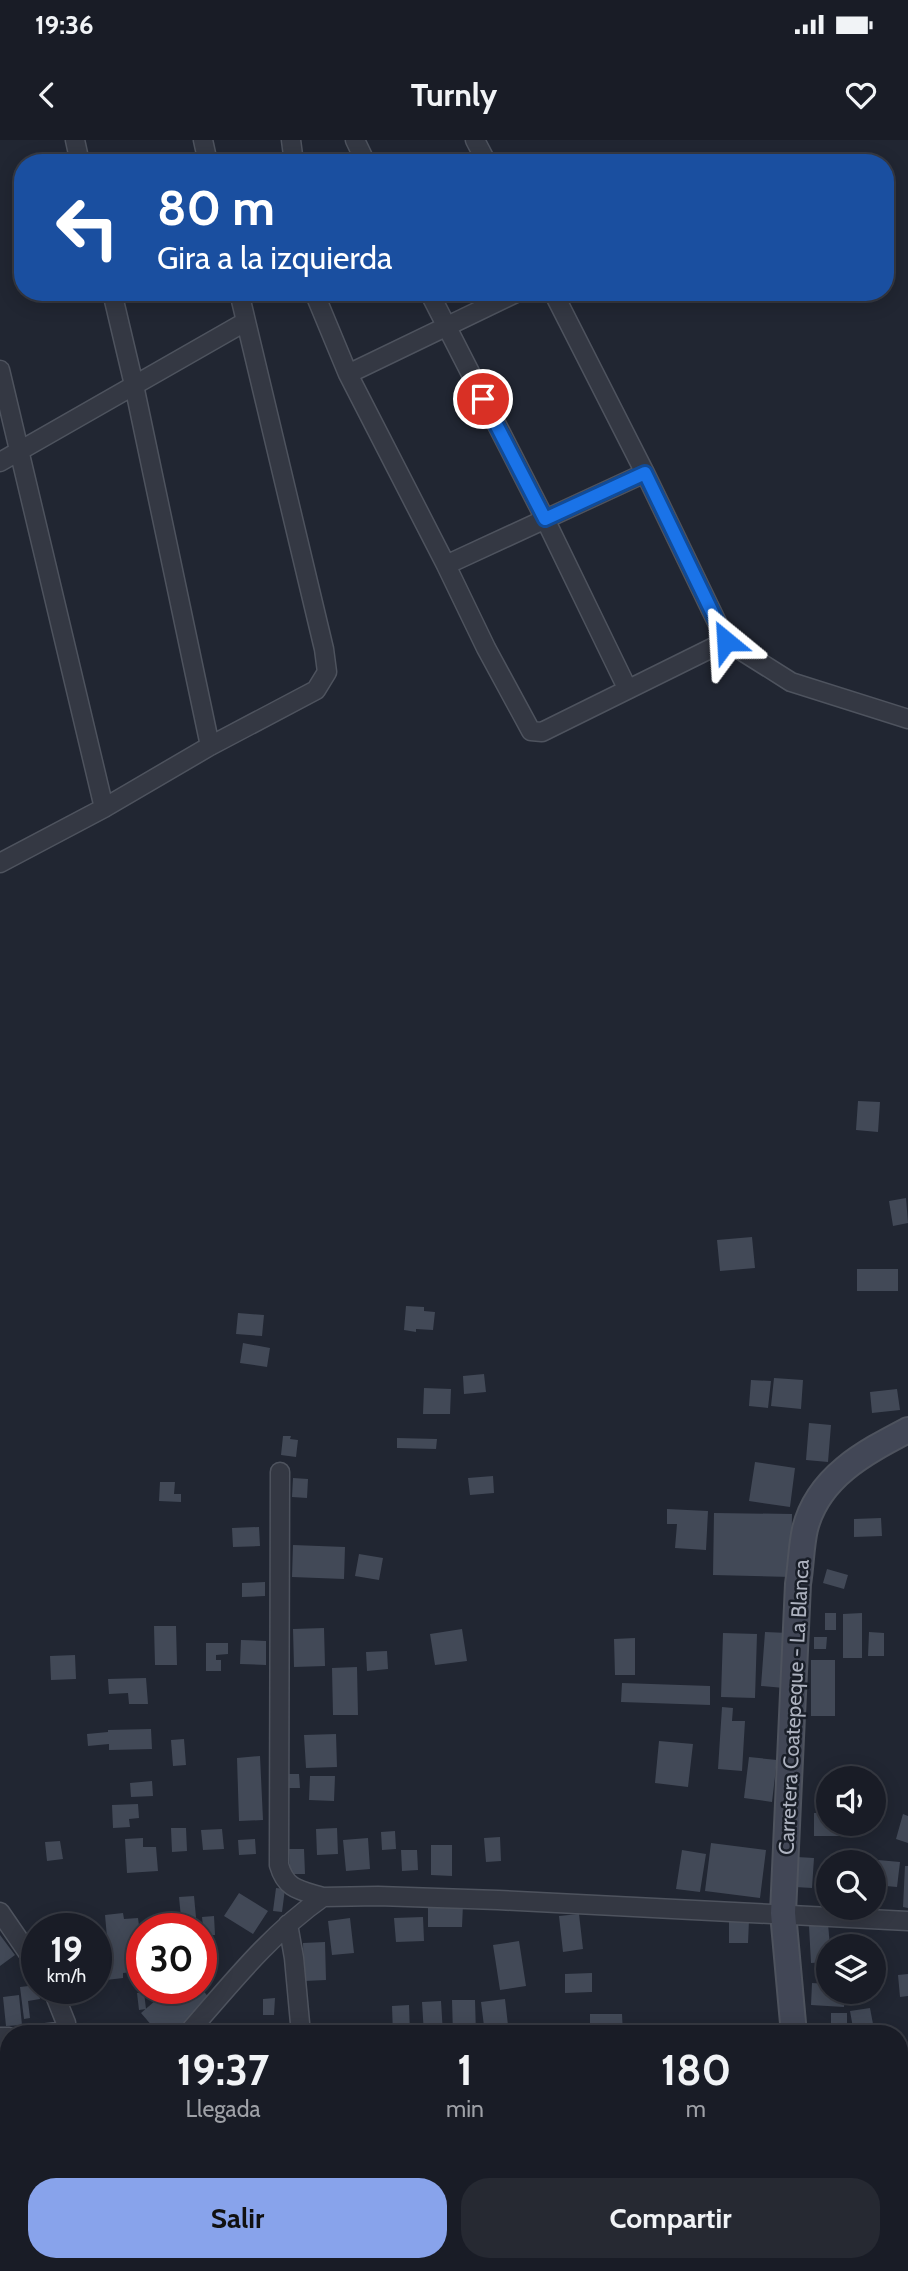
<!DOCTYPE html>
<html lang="es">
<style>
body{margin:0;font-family:Cabin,sans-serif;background:#262932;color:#f1f3f6;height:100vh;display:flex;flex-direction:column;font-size:26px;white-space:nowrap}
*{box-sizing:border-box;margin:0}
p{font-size:23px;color:#9fa1a7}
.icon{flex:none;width:38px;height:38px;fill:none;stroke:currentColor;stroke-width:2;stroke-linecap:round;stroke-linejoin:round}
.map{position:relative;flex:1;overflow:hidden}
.panel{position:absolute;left:0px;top:1885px;width:908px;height:247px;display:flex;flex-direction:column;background:#191c26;border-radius:28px 28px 0 0;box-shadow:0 4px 18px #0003,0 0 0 2px #373a43}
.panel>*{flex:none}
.guide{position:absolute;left:14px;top:14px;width:880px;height:147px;border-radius:28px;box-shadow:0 4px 18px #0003,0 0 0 2px #373a43;background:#1a4fa0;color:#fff;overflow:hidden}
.tools{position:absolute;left:816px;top:1626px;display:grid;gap:14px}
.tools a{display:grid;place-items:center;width:70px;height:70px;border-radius:50%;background:#191c26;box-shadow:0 4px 18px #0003,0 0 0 2px #373a43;font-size:35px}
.speed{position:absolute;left:21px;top:1773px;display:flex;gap:14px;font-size:35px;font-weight:700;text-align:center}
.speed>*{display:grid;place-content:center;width:91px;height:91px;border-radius:50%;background:#191c26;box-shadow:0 4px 18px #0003,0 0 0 2px #373a43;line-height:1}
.speed small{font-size:18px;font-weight:400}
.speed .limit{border:10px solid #d22;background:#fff;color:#111}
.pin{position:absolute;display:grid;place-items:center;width:60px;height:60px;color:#fff;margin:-30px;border:4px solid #fff;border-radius:50%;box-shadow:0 2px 7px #0007}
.me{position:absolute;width:77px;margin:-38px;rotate:333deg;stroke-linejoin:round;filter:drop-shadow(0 0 5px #0008)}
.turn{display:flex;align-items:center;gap:24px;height:147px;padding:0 28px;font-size:32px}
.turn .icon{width:91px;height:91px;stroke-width:2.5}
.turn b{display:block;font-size:49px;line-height:60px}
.eta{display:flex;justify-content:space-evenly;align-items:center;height:119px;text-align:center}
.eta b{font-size:42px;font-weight:800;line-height:49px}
.cta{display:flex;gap:14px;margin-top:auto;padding:14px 28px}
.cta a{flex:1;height:80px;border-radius:28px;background:#88a3eb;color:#111;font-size:28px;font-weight:800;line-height:80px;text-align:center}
.cta a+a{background:#262932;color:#f1f3f6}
.status{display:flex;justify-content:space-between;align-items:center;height:49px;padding:0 35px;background:#191c26;direction:ltr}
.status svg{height:19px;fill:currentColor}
header{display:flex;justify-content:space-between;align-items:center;height:91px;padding:0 28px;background:#191c26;font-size:32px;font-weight:800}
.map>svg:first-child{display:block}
</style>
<div class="status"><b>19:36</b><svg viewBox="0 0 49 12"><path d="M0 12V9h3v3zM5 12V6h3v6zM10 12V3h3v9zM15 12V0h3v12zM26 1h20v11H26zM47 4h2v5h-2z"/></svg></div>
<header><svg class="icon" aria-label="back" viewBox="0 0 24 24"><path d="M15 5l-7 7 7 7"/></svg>Turnly<svg class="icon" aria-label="heart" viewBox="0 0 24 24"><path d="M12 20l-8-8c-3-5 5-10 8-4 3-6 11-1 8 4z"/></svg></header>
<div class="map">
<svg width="908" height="2131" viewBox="0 0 908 2131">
<rect width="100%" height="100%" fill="#212632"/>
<path fill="#424957" d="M858 961 880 962 878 992 856 990Z
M906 1058 908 1083 893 1086 889 1061Z
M752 1097 755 1128 720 1131 717 1100Z
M857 1129H898V1151H857Z
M406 1166 424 1167V1171L435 1172 433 1190 416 1189V1192L404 1190Z
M238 1173 264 1175 262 1196 236 1194Z
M243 1203 270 1208 267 1227 240 1223Z
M484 1234 486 1252 464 1254 463 1236Z
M774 1238 803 1240 801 1269 771 1266Z
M751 1240 771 1241 768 1268 749 1266Z
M424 1248 451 1249 450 1274H423Z
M897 1249 900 1270 872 1273 870 1252Z
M809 1283 831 1285 828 1322 806 1320Z
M283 1296H291L290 1299 298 1300 296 1317 281 1315Z
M397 1298 437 1299 436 1309 397 1308Z
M755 1322 795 1328 790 1367 749 1361Z
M493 1336 494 1353 470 1355 468 1338Z
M293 1338 308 1339 307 1358 292 1357Z
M160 1342H175L174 1354H181V1362L159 1361Z
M667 1369 708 1371 706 1410 675 1408 677 1384H667Z
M714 1373 792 1374 791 1437 713 1435Z
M881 1378 882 1396 854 1397V1379Z
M259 1387 260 1406 233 1407 232 1388Z
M293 1405 345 1407 344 1439 292 1437Z
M359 1414 383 1418 379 1440 355 1436Z
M827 1429 848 1435 844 1449 823 1443Z
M265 1442V1456L242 1457V1443Z
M825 1473H836V1490H825Z
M862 1473V1518H843V1474Z
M154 1486H176L177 1525H155Z
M324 1488 325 1526 294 1527 293 1489Z
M462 1489 467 1521 435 1525 430 1494Z
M765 1492 788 1493 784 1548 761 1546Z
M869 1492 884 1493V1516H868Z
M723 1493 757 1494 755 1558 721 1557Z
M814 1497H827L826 1509H814Z
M635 1498V1535H615L614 1499Z
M241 1500 266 1501V1525L240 1524Z
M206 1503H228V1514L216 1515V1520H221V1531H206Z
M387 1511 388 1529 367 1531 366 1512Z
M75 1515 76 1539 51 1540 50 1516Z
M811 1520H835V1576H811Z
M357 1527 358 1575H333L332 1528Z
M146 1538 148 1564H129L128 1553 109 1554 108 1539Z
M622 1543 710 1546V1565L621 1562Z
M722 1567 733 1568 732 1581H745L742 1631 718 1629Z
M151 1589 152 1609 109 1610V1604L88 1606 87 1594 108 1592V1590Z
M336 1594 337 1627 306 1628 304 1595Z
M184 1599 186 1625 173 1626 171 1600Z
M659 1601 693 1604 688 1647 655 1643Z
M260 1616 263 1680 239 1681 237 1618Z
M749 1617 777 1620 772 1662 744 1658Z
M839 1627 873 1634 872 1638H836Z
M288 1634H299L300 1648H288Z
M310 1636H335L334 1661 309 1660Z
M152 1641 153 1656 131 1657 130 1643Z
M138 1664 139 1678 129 1679 130 1687 113 1688 112 1665Z
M814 1673H828V1684H854V1696H814Z
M903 1674 908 1676V1703L896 1699Z
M171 1688H186L187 1711 172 1712Z
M337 1688 338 1714 317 1715 316 1689Z
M222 1689 224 1709 203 1710 201 1690Z
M395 1691 396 1709 382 1710 381 1692Z
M500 1697 501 1721 486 1722 484 1698Z
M143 1698V1707H156L158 1731 127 1733 125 1699Z
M368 1698 370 1729 346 1731 343 1700Z
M255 1699 256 1714 239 1715 238 1700Z
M60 1701 63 1719 47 1721 45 1702Z
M711 1703 766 1710 760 1758 705 1751Z
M431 1705H452V1736L431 1735Z
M289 1709H304L305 1734H290Z
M401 1710H417L418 1730 402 1731Z
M682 1710 706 1714 700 1752 676 1749Z
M797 1717 814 1718 812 1748 795 1747Z
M878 1720 900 1722 897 1747 875 1745Z
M905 1726H908V1768L903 1767Z
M276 1748 285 1749 282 1772 273 1771Z
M239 1753 268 1771 253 1794 224 1776Z
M194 1756 197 1788H182L179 1757Z
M428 1764H463L462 1787H428Z
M123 1773 124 1779 138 1778 142 1807 141 1831 123 1833V1838L98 1841 96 1809 108 1808 105 1775Z
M579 1774 583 1809 563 1812 559 1776Z
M214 1776 215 1795 204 1796 202 1777Z
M423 1777 424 1801 396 1802 394 1778Z
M350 1778 354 1813 332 1815 328 1781Z
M729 1780H749L748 1803H729Z
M828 1784 830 1806H828V1822L811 1823 809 1786Z
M0 1795 15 1815 0 1826Z
M519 1801 526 1846 500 1850 493 1805Z
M325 1802 326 1840 304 1841 303 1803Z
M592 1833V1852L565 1853V1834Z
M908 1834V1856L900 1857 898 1835Z
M812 1843 828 1844V1852H845L844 1867 811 1865Z
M37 1845 40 1859 28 1861 30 1878 24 1879 20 1847Z
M170 1848H201L210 1859 181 1885 186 1891 182 1894H159L141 1873Z
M144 1852 146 1869 139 1870 137 1853Z
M19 1855 22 1885 6 1886 3 1857Z
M275 1858 274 1875H263V1859Z
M505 1859 509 1894H485L481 1862Z
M452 1860H475L476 1894H453Z
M441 1861 443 1894H424L422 1862Z
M409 1865 410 1894H393L392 1866Z
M870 1868 873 1884 853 1888 850 1871Z
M831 1873H847V1894H831Z
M590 1874H622L623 1894H590Z
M900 1968 908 1970 906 1990 900 1989Z
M0 1969H9V2003H1Z
M135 2123H164L163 2131H134Z
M326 2123H349V2131H326Z
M630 2123H661V2131H630Z
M291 2124V2131H263V2125Z"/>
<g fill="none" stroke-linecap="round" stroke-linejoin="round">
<g stroke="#4e535e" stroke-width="21">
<path id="street" d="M75 0 80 23
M203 0 208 23
M291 0 294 23
M355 0 366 23
M475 0 487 23
M112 152 134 245 210 606
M314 152 348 234 446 425 486 508 531 591 542 592 726 501
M429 152 545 379 627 548
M553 152 645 333 726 501 791 542 908 579
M0 230 104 668
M348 234 518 152
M0 322 245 182
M446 425 645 333
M0 723 104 668 210 606 316 550 327 532 324 509 239 152
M323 1757 378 1756 498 1760 908 1781
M0 1772 37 1826
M288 1784 294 1818 301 1894
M52 1848 66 1883 67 1894
M41 1894 67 1891
M187 1894C230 1845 270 1794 323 1757 300 1750 286 1750 279 1725L280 1332
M0 1897H9
M0 2047 9 2046
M81 2123 82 2131"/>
</g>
<g stroke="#4e535e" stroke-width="28">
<path id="secondary" d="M794 1894 783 1773 798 1444C801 1426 801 1407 805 1389 818 1337 864 1313 908 1290
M757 2131 760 2123"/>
</g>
<use href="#street" stroke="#343843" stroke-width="18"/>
<use href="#secondary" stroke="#424756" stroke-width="24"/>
</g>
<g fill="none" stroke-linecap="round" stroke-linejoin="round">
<g stroke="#114b97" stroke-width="18">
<path id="route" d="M483 259 545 379 645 333 726 501"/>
</g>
<use href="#route" stroke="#1a73e8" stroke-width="12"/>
</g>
<g text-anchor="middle" stroke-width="5" stroke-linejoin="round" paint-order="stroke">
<g font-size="21" fill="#aeb3c0" stroke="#191e28">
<text transform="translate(794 1567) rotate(-87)" y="7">Carretera Coatepeque - La Blanca</text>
</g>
</g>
</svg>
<div class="tools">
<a><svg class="icon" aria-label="sound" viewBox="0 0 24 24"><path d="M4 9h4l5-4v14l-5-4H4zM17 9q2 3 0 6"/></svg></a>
<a><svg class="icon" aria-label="search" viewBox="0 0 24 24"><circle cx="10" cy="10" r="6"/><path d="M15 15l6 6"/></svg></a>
<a><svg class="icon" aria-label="layers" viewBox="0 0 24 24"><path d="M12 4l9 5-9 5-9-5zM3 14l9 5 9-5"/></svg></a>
</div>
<div class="speed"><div>19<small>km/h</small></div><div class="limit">30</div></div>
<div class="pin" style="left:483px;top:259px;background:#d93025"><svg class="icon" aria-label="arrive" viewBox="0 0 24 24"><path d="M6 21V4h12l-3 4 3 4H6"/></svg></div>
<svg class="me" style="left:726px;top:501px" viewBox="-20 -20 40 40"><path d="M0-17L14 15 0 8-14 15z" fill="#1a73e8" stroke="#fff" stroke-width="4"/></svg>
<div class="guide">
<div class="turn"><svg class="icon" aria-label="left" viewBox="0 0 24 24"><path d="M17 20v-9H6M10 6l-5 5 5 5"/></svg><div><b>80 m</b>Gira a la izquierda</div></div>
</div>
<section class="panel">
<div class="eta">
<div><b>19:37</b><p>Llegada</p></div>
<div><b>1</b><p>min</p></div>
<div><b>180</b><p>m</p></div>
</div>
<div class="cta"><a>Salir</a><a>Compartir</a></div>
</section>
</div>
